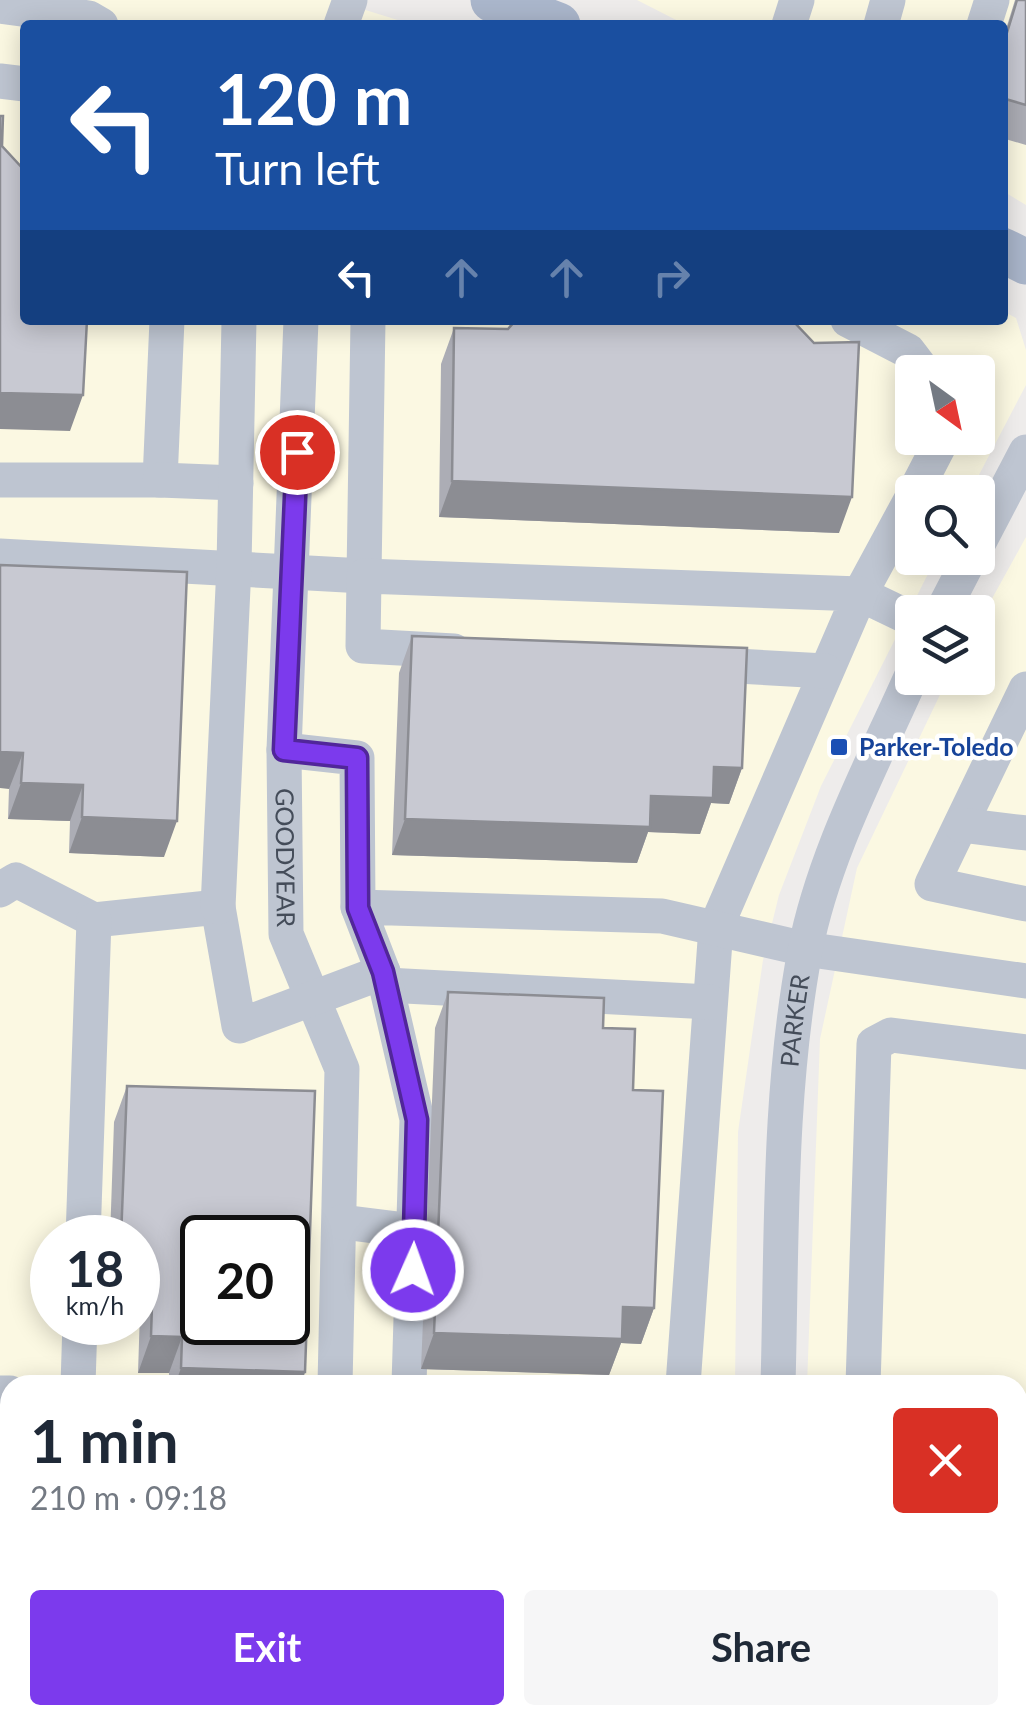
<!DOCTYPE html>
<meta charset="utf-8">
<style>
body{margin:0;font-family:Lato,sans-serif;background:#f6f6f7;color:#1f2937;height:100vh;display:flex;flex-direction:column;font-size:38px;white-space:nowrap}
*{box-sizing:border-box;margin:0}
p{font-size:32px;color:#747a83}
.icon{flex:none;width:55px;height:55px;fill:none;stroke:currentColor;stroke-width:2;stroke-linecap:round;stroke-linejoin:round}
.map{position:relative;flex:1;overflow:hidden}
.drawer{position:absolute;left:0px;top:1375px;width:1028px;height:350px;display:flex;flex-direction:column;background:#fff;border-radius:30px 30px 0 0;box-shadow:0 5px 25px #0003}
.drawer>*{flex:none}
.top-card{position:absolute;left:20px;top:20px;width:988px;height:305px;border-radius:10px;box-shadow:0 5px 25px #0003;background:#1a4fa0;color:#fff;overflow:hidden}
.needle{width:65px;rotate:147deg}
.fabs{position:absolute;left:895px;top:355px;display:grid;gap:20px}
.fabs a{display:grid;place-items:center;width:100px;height:100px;border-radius:10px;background:#fff;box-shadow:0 5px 25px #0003;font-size:50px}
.speed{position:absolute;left:30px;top:1215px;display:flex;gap:20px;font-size:50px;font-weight:700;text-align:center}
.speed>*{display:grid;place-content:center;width:130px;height:130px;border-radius:50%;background:#fff;box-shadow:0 5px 25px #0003;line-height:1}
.speed small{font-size:25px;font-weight:400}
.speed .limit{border:5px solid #111;border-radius:15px;background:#fff;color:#111}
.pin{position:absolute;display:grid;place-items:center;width:85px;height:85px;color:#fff;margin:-42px;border:5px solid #fff;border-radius:50%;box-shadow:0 2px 10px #0007}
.me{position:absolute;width:110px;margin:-55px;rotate:2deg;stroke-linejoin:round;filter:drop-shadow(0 0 8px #0008)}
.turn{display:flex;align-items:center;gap:35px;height:210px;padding:0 30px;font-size:45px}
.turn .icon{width:130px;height:130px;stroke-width:2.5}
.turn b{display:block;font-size:70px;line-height:85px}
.lanes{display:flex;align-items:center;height:95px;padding:0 30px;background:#0003;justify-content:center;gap:50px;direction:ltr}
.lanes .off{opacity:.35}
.round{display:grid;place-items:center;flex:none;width:105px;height:105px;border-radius:10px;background:#f6f6f7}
.headline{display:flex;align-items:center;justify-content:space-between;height:170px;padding:0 30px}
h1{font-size:60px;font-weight:700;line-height:75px}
.primary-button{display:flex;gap:20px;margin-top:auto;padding:20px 30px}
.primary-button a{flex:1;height:115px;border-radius:10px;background:#7c3aed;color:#fff;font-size:40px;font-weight:700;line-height:115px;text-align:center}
.primary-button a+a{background:#f6f6f7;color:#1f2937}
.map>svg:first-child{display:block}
</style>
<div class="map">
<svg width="1026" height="1725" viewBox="0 0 1026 1725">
<rect width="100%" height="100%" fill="#eeeceb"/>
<path fill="#fbf8e2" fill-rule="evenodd" d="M0 0H333L414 25H25V320H1002L1003 311 1016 318 1026 350V385L970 492H912V558H936L821 786 779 895 763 960 738 1132 735 1385H10V1457L0 1456ZM912 372H978V438H912ZM52 1238H138V1322H52ZM202 1238H288V1322H202Z
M637 0H1026V205L1003 191 1002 25H686Z
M1026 537V1725H794V1715H1018V1385H807L820 1039 857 868 948 678H978V624Z"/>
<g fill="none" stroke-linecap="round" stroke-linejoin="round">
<g stroke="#bec5d1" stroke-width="35">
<path d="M0 6 89 18 101 25"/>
<path d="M341 25 350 0"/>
<path d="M789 25 797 0"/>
<path d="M881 25 888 0"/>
<path d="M984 25 992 0"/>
<path d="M0 81 25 84"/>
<path id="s1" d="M301 320 284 750 286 934 342 1069 335 1385"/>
<path d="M848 320 908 351 924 372"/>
<path d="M0 480H160L167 320"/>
<path d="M160 480 236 483"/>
<path d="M915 492 943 438"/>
<path d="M912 498 860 594 912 619"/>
<path d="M978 544 1026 452"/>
<path d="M0 556 364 576 368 320"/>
<path d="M942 612 970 558"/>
<path d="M454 651 363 646 364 576 860 594 716 927 683 1385"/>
<path d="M701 664 825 671"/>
<path d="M1026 689 932 884 1026 904"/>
<path d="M284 750 357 758 358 907"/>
<path d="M961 825 1026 833"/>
<path d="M0 890 16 880 94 920 218 907 239 1026 383 972"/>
<path d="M218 907 234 566 239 320"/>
<path d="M386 985 710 1002"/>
<path d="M342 1222 414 1231"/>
<path d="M83 1238 94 920"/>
<path d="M78 1385 80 1322"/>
<path d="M409 1385 417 1119 383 972 358 907 662 916 805 949 1026 981"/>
<path id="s2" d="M778 1385C782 1241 778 1094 805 951 823 856 873 763 912 675"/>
<path d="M863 1385 874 1044 891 1035 1026 1052"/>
<path d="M0 1393H10"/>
<path d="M1018 1461 1026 1462"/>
<path d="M0 1494H10"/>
<path d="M1018 1538H1026"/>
<path d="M68 1725V1715"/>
<path d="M766 1725V1715"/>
</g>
<path stroke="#aab6cb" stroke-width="45" d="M493 0 558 25
M1002 250 1026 262"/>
</g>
<path fill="#acadb5" d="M1015 0H1026V145L1002 138V42Z
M454 328 839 533 439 517 441 364Z
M0 565 164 857 69 853 70 821 8 819 9 789Z
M412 636 742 768 729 804 711 803 700 834 648 832 637 863 392 855 399 673Z
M448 992 603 1028 633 1090 654 1308 641 1344 621 1343 609 1375 421 1369 435 1028Z
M127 1086 305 1372 301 1385H169V1373H138L140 1311H138V1238H110L114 1122Z
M107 1715H175L174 1725H107Z
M593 1715H693V1725H590Z"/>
<path fill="#8c8d93" d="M0 393 83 395 70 431 0 429Z
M452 481 852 497 839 533 439 517Z
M0 752 23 753 9 789 0 788Z
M714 767 742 768 729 804 711 803 700 834 648 832 637 863 392 855 405 819 651 796Z
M21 783 83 785 70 821 8 819Z
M82 817 177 821 164 857 69 853Z
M138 1274 153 1275 140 1311H138Z
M623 1307 654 1308 641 1344 621 1343 609 1375 421 1369 434 1333Z
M151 1336 182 1337 169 1373H138Z
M181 1368 305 1372 301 1385H175Z"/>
<path fill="#c8c9d2" stroke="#8c8d93" stroke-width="2.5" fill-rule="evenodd" d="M1017 0H1026V105L1002 98V49Z
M0 116H3L2 146 25 171V320H87L83 395 0 393Z
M516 320H792L814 343 859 342 852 497 452 481 454 328 508 329Z
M0 565 187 572 177 821 82 817 83 785 21 783 23 753 0 752Z
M412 636 747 648 742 768 714 767 713 798 651 796 650 827 405 819Z
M448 992 604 998 603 1028 635 1029 633 1090 663 1091 654 1308 623 1307 622 1339 434 1333Z
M127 1086 315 1091 305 1372 181 1368 182 1337 151 1336 153 1275 138 1274V1238H121ZM202 1238H288V1322H202Z
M116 1715H175L174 1725H116Z
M599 1715H693V1725H598Z"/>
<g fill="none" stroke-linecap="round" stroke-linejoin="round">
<g stroke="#51269a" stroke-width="25">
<path id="route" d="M297 452 284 750 357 758 358 908 383 972 417 1120 413 1270"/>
</g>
<use href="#route" stroke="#7c3aed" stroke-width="18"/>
</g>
<rect fill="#1a4fb4" stroke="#fff" stroke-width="4" x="829" y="737" width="20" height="20" rx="5"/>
<g text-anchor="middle" stroke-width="9" stroke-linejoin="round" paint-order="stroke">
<g font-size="25" font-weight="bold" fill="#164399" stroke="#fff" text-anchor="start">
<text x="859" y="756">Parker-Toledo</text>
</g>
<g font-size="25" fill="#444c59" stroke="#fff">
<text dy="9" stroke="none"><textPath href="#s1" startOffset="538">GOODYEAR</textPath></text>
<text dy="9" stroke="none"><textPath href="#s2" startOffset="365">PARKER</textPath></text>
</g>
</g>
</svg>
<div class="fabs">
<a><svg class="needle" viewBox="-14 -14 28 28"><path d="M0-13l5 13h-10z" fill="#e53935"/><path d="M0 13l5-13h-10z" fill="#747a83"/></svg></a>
<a><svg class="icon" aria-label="search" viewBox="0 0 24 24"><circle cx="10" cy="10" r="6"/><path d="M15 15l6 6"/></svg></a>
<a><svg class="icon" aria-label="layers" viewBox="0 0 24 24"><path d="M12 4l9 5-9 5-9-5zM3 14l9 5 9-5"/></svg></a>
</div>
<div class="speed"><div>18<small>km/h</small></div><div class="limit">20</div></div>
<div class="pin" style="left:297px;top:452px;background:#d93025"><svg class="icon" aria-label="arrive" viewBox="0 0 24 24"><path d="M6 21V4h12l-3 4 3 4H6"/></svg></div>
<svg class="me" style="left:413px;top:1270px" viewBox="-20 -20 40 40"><circle r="17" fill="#7c3aed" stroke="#fff" stroke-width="3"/><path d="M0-11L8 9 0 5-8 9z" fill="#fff"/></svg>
<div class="top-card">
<div class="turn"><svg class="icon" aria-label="left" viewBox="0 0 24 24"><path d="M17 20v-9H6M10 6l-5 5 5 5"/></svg><div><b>120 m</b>Turn left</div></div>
<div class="lanes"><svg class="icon" aria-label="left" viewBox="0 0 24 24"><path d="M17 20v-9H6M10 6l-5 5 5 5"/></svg><svg class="icon off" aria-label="ahead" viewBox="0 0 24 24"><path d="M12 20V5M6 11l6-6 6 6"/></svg><svg class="icon off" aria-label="ahead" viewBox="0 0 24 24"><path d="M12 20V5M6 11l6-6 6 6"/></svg><svg class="icon off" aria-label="right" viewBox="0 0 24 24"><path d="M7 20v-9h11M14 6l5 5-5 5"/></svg></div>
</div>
<section class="drawer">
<div class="headline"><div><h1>1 min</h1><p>210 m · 09:18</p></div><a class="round" style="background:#d93025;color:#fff"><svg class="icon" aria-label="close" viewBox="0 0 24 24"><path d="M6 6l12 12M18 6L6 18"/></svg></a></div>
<div class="primary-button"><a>Exit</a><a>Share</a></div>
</section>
</div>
